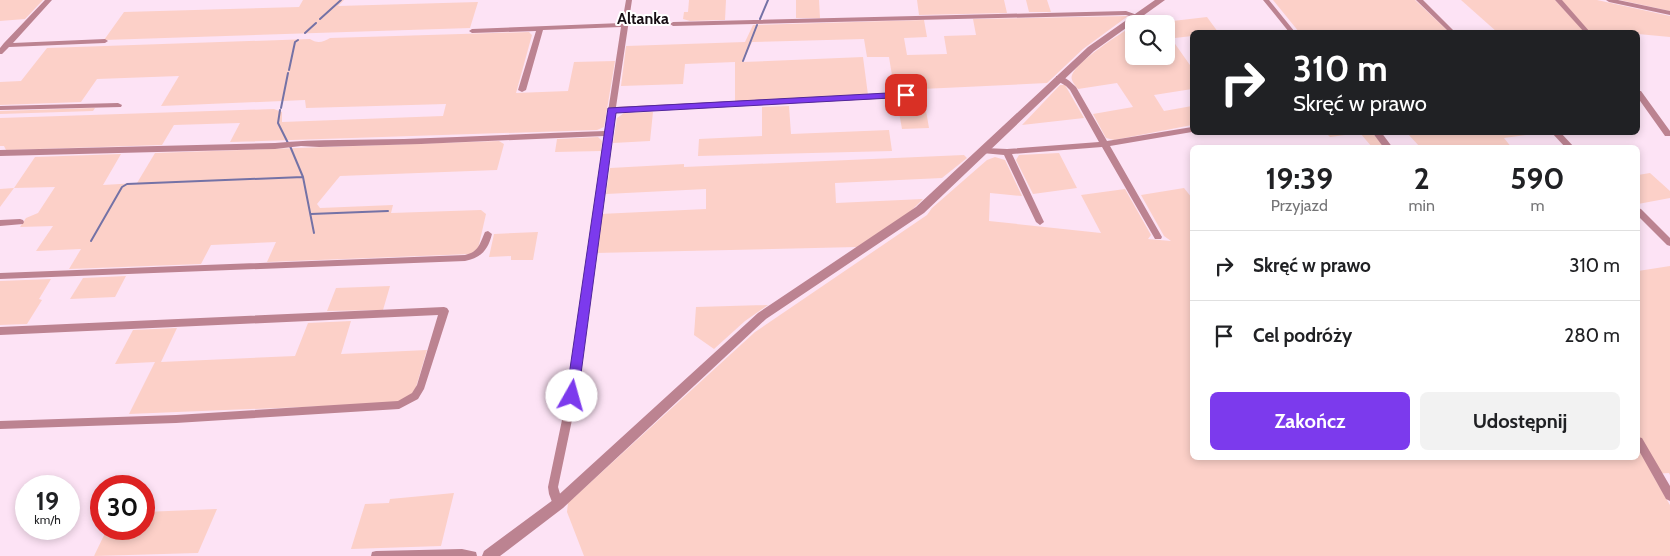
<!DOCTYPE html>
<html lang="pl">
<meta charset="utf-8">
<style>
body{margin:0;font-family:Cabin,sans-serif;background:#f2f2f2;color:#202124;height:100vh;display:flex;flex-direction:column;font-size:19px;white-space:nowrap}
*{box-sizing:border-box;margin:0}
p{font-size:16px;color:#757577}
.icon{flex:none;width:28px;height:28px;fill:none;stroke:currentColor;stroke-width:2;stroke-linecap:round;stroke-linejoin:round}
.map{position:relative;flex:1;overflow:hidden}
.sheet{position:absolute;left:1190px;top:145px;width:450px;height:315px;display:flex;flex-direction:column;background:#fff;border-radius:8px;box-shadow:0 2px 8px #0003}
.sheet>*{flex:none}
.top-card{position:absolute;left:1190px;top:30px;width:450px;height:105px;border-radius:8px;box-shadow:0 2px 8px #0003;background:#202124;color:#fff;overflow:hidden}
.controls{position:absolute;left:1125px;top:15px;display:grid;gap:10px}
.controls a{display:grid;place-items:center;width:50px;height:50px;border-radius:8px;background:#fff;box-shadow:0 2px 8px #0003;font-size:25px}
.speed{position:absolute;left:15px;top:475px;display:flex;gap:10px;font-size:25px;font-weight:700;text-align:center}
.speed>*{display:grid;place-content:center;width:65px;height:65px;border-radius:50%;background:#fff;box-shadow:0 2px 8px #0003;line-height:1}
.speed small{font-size:12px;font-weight:400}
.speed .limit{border:8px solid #d22;background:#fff;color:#111}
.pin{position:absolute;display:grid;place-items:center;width:42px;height:42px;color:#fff;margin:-21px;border-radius:10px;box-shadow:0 2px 8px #0006}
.me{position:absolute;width:55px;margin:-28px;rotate:7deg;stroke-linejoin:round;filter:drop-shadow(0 0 4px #0008)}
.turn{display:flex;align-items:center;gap:18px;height:105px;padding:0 20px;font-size:22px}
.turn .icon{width:65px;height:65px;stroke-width:2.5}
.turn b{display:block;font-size:35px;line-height:42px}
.eta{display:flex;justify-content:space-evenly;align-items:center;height:85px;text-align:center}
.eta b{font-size:30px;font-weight:700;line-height:35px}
.action{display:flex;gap:10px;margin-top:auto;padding:10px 20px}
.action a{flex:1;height:58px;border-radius:8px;background:#7c3aed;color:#fff;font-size:20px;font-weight:700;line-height:58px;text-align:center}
.action a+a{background:#f2f2f2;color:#202124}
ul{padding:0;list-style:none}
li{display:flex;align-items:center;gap:15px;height:70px;padding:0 20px;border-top:1px solid #e0e0e0}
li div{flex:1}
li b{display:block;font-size:19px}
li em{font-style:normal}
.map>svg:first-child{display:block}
</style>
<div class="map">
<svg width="1670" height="556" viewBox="0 0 1670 556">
<rect width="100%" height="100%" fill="#fde3f5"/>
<path fill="#fcd0c8" d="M0 0H43L25 19 0 21Z
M303 0H344L338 6 478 2 470 28 104 40 124 12 299 7Z
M689 0H726L725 20 690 21 683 19 684 12H688Z
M796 0H819L820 18H796Z
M917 0H1004L1007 13 919 15Z
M1026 0H1047L1051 12H1029Z
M1273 0H1415L1449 32H1299Z
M1461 0H1555L1585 32H1497Z
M1560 0H1597L1670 16V37L1638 34V32H1588Z
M1620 0H1670V11Z
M1128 16 1083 49 1047 83 922 89 921 85 906 86 895 94 889 57H867L864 39 752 42 743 62 863 57 868 95 735 101V62L685 64 683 84 621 86 626 46 745 42 753 25 924 20 927 37 904 38 907 55 947 54 944 36 976 35 973 19Z
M1207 17 1218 32H1192V36L1175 38 1164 22Z
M1134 25V56H1166V31L1192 68V89L1154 95 1164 111 1192 106V125L1114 140 1106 138 1093 114 1133 107 1117 83 1078 89C1075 85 1070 80 1072 75 1077 61 1120 34 1134 25Z
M529 32 532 35 516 93 568 91 574 62 615 61 604 127 597 130 230 142 240 123 174 125 162 145 6 150 4 146H0V118L274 109 282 112V122L443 116 446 104 306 108 305 100 161 106 179 76 97 79 81 102 0 105V82L21 81 47 48 310 39C317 44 324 42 330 38Z
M1060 85H1065L1084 118 1022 125Z
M924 99 929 128 902 129 897 101Z
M789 106 791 134 889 130 892 151 698 156 699 139 762 136V107Z
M95 108 93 111 0 114V111Z
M653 112 650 141 613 143 617 118 624 113Z
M1326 133H1372L1385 147H1372L1360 133 1330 137Z
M1407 133H1542L1504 138 1512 148 1420 147Z
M598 137 602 141 601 151 555 152 557 139Z
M499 141 504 144 497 170 340 176 317 204 320 208 393 205 391 213 481 210 486 214 478 249 471 254 267 262 276 242 211 245 201 264 69 269 81 249 36 251 53 226 20 227 26 218 38 213 55 187 14 188 0 207V189L14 188 35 157 121 154 103 185 137 183 155 153Z
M1059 153 1077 188 1033 194 1016 160 1019 155Z
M964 155 967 158 942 178 835 183 836 203 923 199 911 211 857 247 595 253 600 214 706 209V189L606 194 610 168 684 164V167Z
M995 157 1005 160 1022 196 990 193 989 221 1101 233 1081 195 1125 189 1151 235 1148 239 1171 241 1164 236 1141 195 1184 188 1192 198V458H1638V271L1670 266V475L1669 473 1652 474 1670 505V556H584L567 512 568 503 755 332 927 215 932 208 987 160Z
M1650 173 1670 191V198L1638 204V175Z
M538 232 533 260H511V256L489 257 494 234Z
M126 276 115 297 70 299 83 278Z
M51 279 39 299 42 300 27 324 0 325V281Z
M390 286 383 310 327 311 336 288Z
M768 305 745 321 714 349 694 335 696 307Z
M351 321 341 354 427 350 414 394 400 403 129 414 155 362 115 364 133 330 177 328 161 362 295 356 308 323Z
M454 493 441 546 351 549 365 504 389 503 390 499Z
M217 509 198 553 94 556 107 529H144V512Z"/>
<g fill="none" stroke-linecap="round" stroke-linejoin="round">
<path stroke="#7472a6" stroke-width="2" d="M320 19 341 0
M760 19 768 0
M305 33 316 23
M743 61 757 25
M289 70 295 42 298 40
M281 108 288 73
M280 110 278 123 288 143
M290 146 303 177 314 233
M311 214 388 211
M91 241 122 187 127 184 303 177"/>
<path fill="#bc8391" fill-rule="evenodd" d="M45 0H52L13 43 105 39 108 41 105 43 9 47 2 54H0V48L4 43Z
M626 0H632L616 107 916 92 920 94 916 96 896 98 615 112 577 396 558 487 563 504 562 507 558 509 554 507 549 494 548 487 567 396 604 136 421 144 319 147 301 146 275 149 0 156V150L275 143C317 139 362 140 404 139 471 137 538 133 605 131L621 27 543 30 526 90 522 92 518 90 536 31 472 33 469 31 472 29 622 23Z
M1263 0H1269L1295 32H1289Z
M1416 0H1423L1455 32H1449Z
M1555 0H1562L1590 32H1584Z
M1606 0H1618L1670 11V15L1609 2Z
M1126 11 1140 16 1137 18 1126 15 673 26 670 24 673 22Z
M1056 76C1064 75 1071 82 1076 87L1107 141 1192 127V132L1110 146 1162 237 1161 239H1155L1102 147 1012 154 1044 222 1040 225 1036 222 1004 155 982 153 981 151 982 149 985 148 1007 149 1099 142 1070 90 1066 86 1056 80Z
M1638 91H1641L1670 131V136H1665L1638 98Z
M118 103 122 105 121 107 0 110V106Z
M1372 132H1381L1393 148H1384Z
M1551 132H1560L1575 148H1566Z
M1638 208 1641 209 1670 238V246L1667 245 1638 216Z
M20 219 23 220 24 222 23 224 0 226V220Z
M488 231 492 234C488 250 481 258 465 261L0 279V273L465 255C479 252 480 243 485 232Z
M444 307 447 308 449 311 424 389 418 399 399 409 176 423 0 429V421L176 415 398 401 412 393 417 385 438 315 0 335V327Z
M1638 437 1642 438 1670 486V501L1666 499 1638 449Z
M462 549 476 552 477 556H371L372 552 376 551Z"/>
<path fill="#bc8391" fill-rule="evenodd" d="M1155 0H1165L1094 51 924 213 766 319 563 508 500 556H482L484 551 553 500 758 313 916 207 1088 47Z"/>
</g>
<path fill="#7c3aed" stroke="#51269a" d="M906 92 911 95 909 97 616 113 578 396 576 399 572 401 568 399 566 396 608 108Z"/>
<g text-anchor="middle" stroke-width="4" stroke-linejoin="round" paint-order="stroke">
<g font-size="16" font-weight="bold" fill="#170e14" stroke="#fff">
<text x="643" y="24">Altanka</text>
</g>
</g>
</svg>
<div class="controls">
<a><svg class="icon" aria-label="search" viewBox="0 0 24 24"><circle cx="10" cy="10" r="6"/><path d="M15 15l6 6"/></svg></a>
</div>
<div class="speed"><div>19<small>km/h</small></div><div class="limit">30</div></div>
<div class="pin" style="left:906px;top:95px;background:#d93025"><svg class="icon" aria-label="arrive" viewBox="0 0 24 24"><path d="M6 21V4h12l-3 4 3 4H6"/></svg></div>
<svg class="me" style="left:572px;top:396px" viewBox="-20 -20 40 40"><circle r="19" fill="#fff"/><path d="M0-13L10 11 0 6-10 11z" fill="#7c3aed"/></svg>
<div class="top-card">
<div class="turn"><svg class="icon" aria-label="right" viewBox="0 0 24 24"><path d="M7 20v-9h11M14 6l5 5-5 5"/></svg><div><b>310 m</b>Skręć w prawo</div></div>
</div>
<section class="sheet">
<div class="eta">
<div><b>19:39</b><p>Przyjazd</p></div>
<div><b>2</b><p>min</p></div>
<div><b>590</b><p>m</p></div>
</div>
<ul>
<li><svg class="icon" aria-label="right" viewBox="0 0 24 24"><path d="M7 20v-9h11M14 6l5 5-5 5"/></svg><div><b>Skręć w prawo</b></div><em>310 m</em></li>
<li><svg class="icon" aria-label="arrive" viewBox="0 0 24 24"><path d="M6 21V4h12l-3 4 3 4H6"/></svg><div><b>Cel podróży</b></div><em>280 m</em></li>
</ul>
<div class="action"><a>Zakończ</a><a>Udostępnij</a></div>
</section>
</div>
